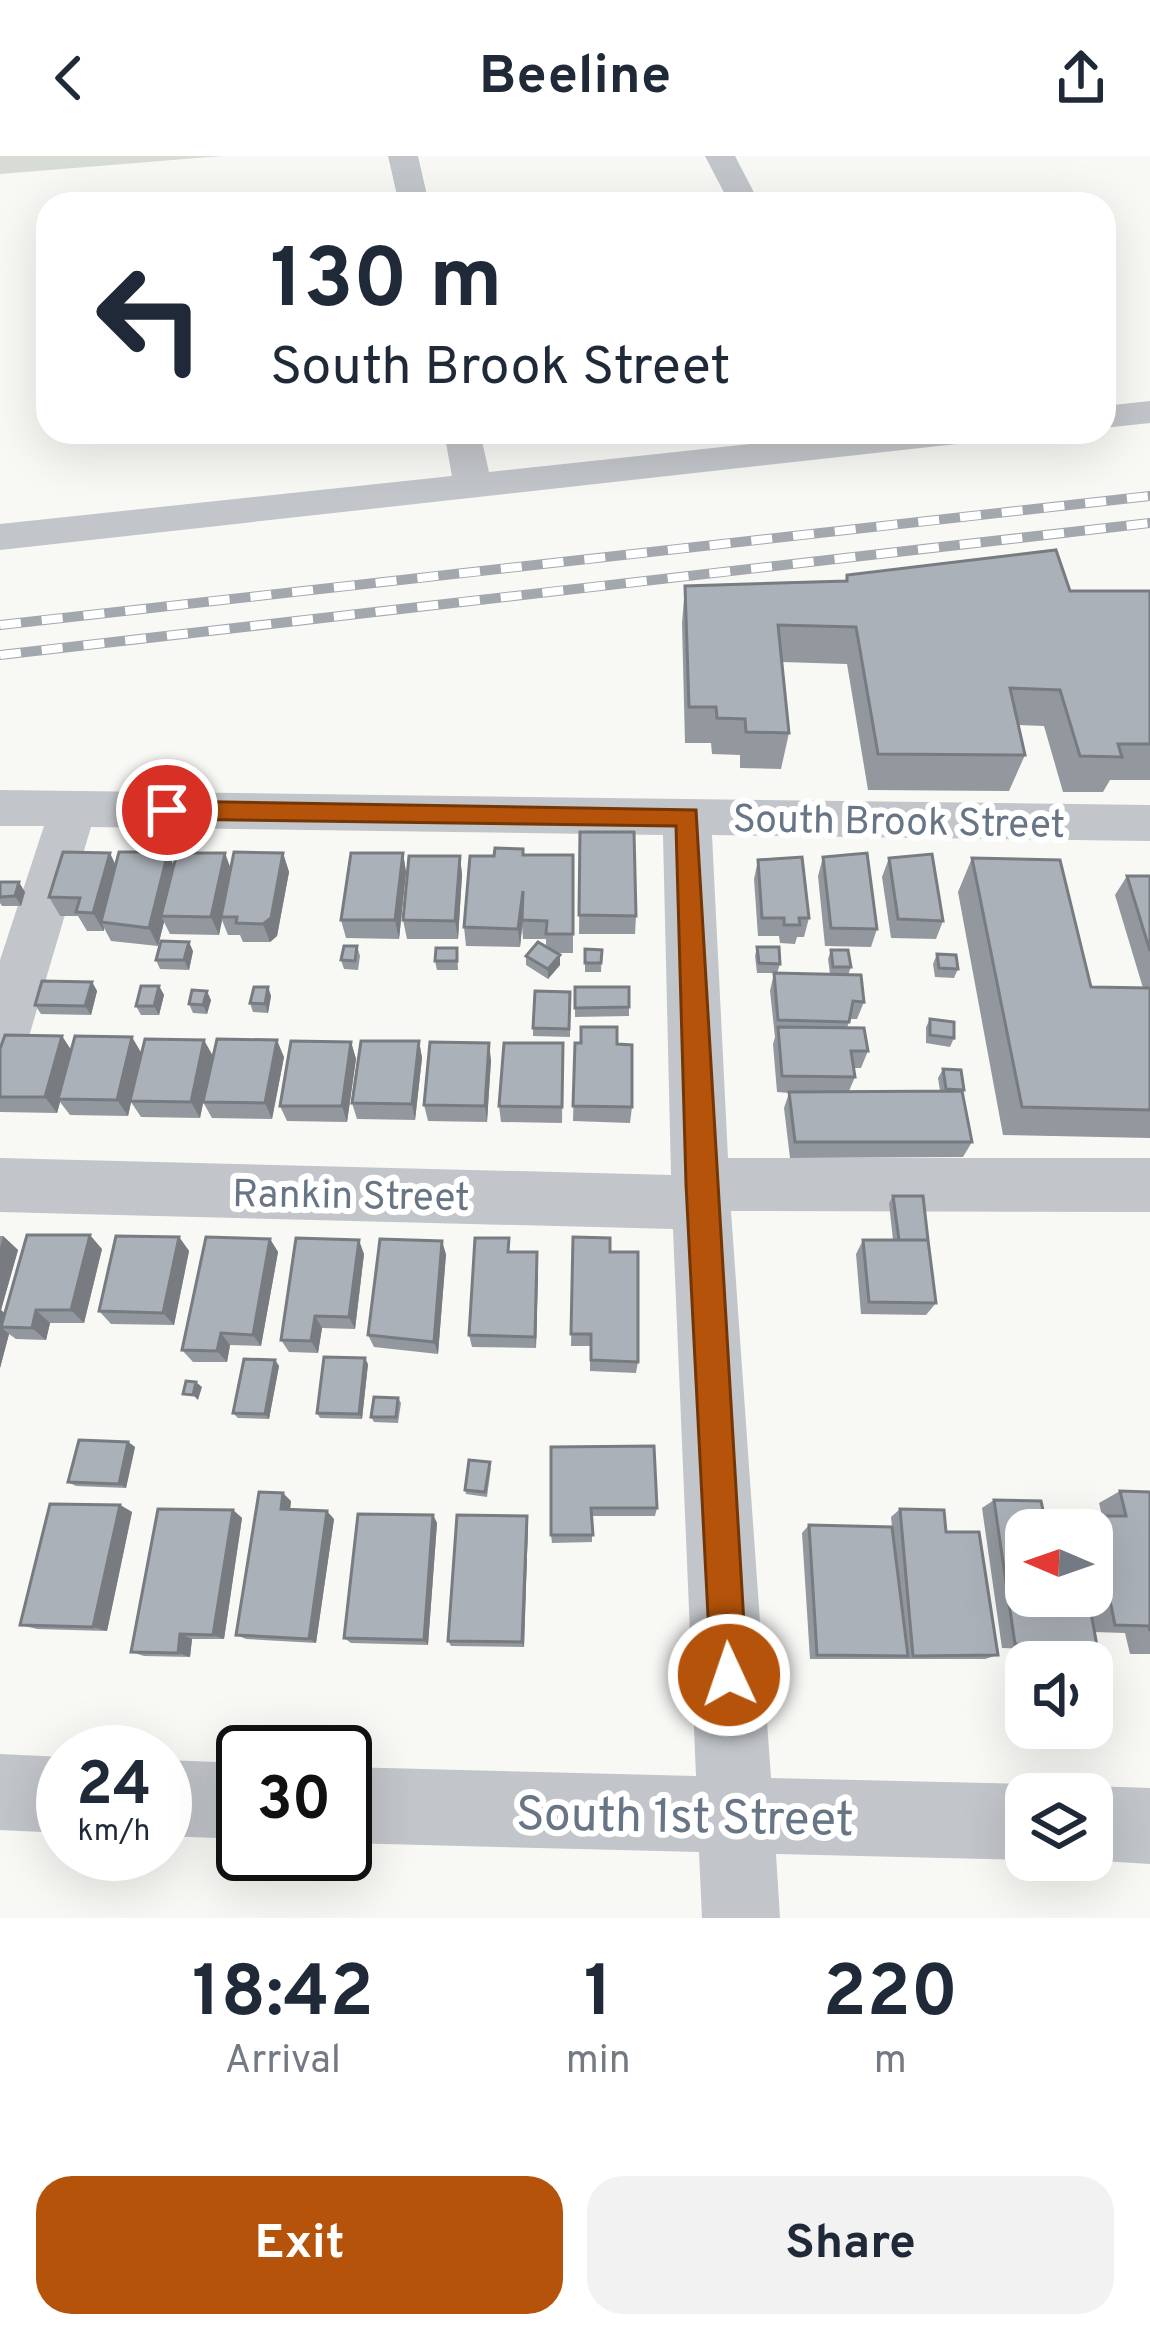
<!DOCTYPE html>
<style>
body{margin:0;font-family:Overpass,sans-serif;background:#f2f2f3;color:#1f2937;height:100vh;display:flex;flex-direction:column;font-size:45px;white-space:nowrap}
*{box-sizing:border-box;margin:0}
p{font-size:39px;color:#747a83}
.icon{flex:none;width:66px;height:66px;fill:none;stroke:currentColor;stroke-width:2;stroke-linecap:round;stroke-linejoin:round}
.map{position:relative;height:1762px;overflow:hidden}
.panel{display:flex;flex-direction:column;background:#fff;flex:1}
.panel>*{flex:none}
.hud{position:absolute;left:36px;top:36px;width:1080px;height:252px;border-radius:36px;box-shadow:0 12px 48px #0002;background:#fff;color:#1f2937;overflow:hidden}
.needle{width:78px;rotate:272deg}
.tools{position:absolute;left:1005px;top:1353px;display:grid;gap:24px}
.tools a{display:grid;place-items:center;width:108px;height:108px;border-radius:24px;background:#fff;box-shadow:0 12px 48px #0002;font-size:60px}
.speed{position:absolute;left:36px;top:1569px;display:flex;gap:24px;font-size:60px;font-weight:700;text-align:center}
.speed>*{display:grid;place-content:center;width:156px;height:156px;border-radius:50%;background:#fff;box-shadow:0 12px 48px #0002;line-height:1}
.speed small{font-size:30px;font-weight:400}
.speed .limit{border:6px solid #111;border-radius:18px;background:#fff;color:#111}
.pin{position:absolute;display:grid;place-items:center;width:102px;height:102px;color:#fff;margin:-51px;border:6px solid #fff;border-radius:50%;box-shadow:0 3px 12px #0007}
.me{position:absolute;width:132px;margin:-66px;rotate:357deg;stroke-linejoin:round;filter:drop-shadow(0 0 9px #0008)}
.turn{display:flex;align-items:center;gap:42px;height:252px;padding:0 36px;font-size:54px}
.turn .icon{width:156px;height:156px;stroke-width:2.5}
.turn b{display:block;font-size:84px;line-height:102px}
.eta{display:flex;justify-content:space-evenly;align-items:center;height:204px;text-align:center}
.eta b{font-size:72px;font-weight:700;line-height:84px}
.action{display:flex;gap:24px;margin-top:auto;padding:24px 36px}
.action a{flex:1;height:138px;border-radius:36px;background:#b45309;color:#fff;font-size:48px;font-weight:700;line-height:138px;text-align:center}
.action a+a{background:#f2f2f3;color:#1f2937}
header{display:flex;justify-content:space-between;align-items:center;height:156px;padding:0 36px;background:#fff;font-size:54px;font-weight:700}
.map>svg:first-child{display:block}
</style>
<header><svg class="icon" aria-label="back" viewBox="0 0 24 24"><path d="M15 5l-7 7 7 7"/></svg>Beeline<svg class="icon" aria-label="share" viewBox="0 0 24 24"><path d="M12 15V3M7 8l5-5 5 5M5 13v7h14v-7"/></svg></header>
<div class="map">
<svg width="1150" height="1762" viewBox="0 0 1150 1762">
<rect width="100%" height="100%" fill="#f8f8f5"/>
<path fill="#d7ddd5" d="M0 0H222L0 18Z"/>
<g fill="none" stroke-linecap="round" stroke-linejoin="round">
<path fill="#c2c5c9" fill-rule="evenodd" d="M388 0H418L429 48H399Z
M705 0H735L760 48H730Z
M1150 245V267L1104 272V250Z
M444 276H480L489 316 863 276H984L966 287 0 394V368L452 320Z
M0 634 1150 649V685L712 679 728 1002H1150V1056L731 1055 771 1622 1026 1628 1050 1638H1026V1704L776 1698 780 1762H702L699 1696 345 1687V1611L696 1620 673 1073 0 1056V1002L671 1019 663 679 91 671 27 887 19 903 0 910V804L44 670H0Z
M0 1598 63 1601V1677L0 1674Z
M165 1604 243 1607V1683L165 1680Z
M1092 1630 1150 1632V1708L1087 1704H1092V1638H1073Z"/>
<g stroke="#a3a8ae" stroke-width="10">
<path id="rail" d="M0 469 1150 340
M0 499 1150 367"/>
</g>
<use href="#rail" stroke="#fff" stroke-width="8" stroke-dasharray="21" stroke-linecap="butt"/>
</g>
<path fill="#93989e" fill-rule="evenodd" d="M847 419 1070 435H1150V624H1110L1103 636H1063L1044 570 1018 569 1025 599 1009 635 868 634 847 508 782 506 789 577 781 613 740 612V599L712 598 711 587H685L682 467 685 430 845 425Z
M580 676 636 760 635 778H579Z
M283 697 289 716 277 780 270 786H243L240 779H228L222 764 219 779 170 778 164 766 158 790 111 785 104 772V775H87L78 760H60L49 741 116 708 231 712Z
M403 697 406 716 399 783 346 782 341 764Z
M523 699H573V797H556L560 799V809L548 823 526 809V800L546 791V783H523L522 769 520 791 466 790 464 771Z
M460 700 462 719 458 783H407L403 764Z
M823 701 877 773 871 791 825 790 818 720Z
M889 702 943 765 936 783 891 782 882 721Z
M972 702 1091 831 1143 832 1115 739 1127 720H1150V982L1003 979 958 736Z
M758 704 809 762 804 781H797L795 788 780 787 779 780H758L754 723Z
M0 726 25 736 21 750H2L0 747Z
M357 790 360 800 358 814 344 813 341 804Z
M757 791 780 808 777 817H757L755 800Z
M457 792 458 814H437L435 805Z
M585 793 602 794 601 816H585Z
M831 794 851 811 848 819 864 846 857 863H850L847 872 868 895 861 912H854L855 921 849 935H940L938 922 943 913 964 934 962 937 972 986 963 1001 790 1002 784 952 789 937 777 936 773 888 775 881 770 835 774 817 830 818 828 803Z
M193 795 189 814 160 813 156 804Z
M937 798 958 813 954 822 935 821 933 808Z
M92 826 97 835 91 859 41 858 35 849Z
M159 830 164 839 159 859H141L136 850Z
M268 831 271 840 268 857 253 856 250 847Z
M575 831H629V860L575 861Z
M570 836V881L533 880V872Z
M211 844 207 858 193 857 189 848Z
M930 863 954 882 950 891 926 887V871Z
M62 880 71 894 213 900 284 901 272 963 212 962 203 946 200 962 141 961 131 946 128 960 70 959 60 946 57 957 0 956V893Z
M419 885 422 902 415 964 357 963 352 947Z
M351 886 356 903 347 966 287 965 280 950Z
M563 887 562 967 501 966 499 950Z
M575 887 617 888 632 951 630 967 573 965Z
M491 904 487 966 428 965 424 949Z
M893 1040 936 1147 926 1159 861 1158 856 1098 863 1084H893L889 1047Z
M0 1080H3L18 1094 1 1154 5 1158 102 1093 84 1167H50L46 1184 16 1183 9 1178 0 1212Z
M179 1081 189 1095 174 1169 111 1168 99 1155Z
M573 1081 610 1096 638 1206 636 1217 590 1215V1190H571Z
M270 1083 278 1096 261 1190 230 1189 227 1206H193L182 1194Z
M511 1096 538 1110 536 1192 472 1191 469 1179Z
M364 1098 355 1173 322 1172 318 1197 289 1196 281 1184Z
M446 1098 438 1198 374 1191 368 1179Z
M275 1204 279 1210 269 1263 238 1262 233 1257Z
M368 1208 362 1263 320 1262 317 1257Z
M398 1242 401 1247 398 1267 374 1266 371 1261Z
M128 1286 135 1291 126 1332 76 1330 68 1326Z
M654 1290 657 1352 655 1360H592V1386L552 1387 551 1379Z
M491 1311 487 1341 466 1338 465 1334Z
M1120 1335 1150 1336V1498H1130L1125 1477 1094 1476 1097 1490 1081 1494 1002 1492 982 1352 994 1344 1046 1368 1075 1369 1093 1360H1102L1099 1347ZM1026 1374H1092V1440H1026Z
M291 1345 290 1353 334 1363 316 1487 246 1483 236 1479Z
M120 1349 132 1356 107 1475 37 1473 20 1469Z
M900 1353 946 1376 998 1499 985 1503H810L802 1377 809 1369 892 1371 891 1361Z
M233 1354 242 1362 224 1483H192L190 1501 144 1500 131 1496Z
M433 1359 437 1367 428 1489 351 1487 344 1482Z
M528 1368 524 1491 451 1490 448 1485Z"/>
<path fill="#787c81" d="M168 696 176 715 161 760 164 766 158 790 149 772Z
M110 697 119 716 101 766 104 772V775L93 757Z
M225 697 232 716 221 761 222 764 219 779 211 761Z
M283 697 289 716 277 780 270 786 263 768Z
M403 697 406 716 399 783 395 764Z
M460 700 462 719 458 783 455 765Z
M19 726 25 736 21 750 15 740Z
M523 735 524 754 520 791 518 773Z
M189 786 193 795 189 814 184 804Z
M560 799V809L548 823V813Z
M92 826 97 835 91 859 85 850Z
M159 830 164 839 159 859 154 850Z
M268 831 271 840 268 857 265 848Z
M207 835 211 844 207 858 203 849Z
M62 880 73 897 58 943 60 946 57 957 45 941Z
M132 881 142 898 128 960 117 944Z
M204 884 213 900 200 962 191 946Z
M277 884 284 901 272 963 265 947Z
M419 885 422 902 415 964 412 948Z
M351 886 356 903 347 966 342 950Z
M489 887 491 904 487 966 485 950Z
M90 1079 102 1093 84 1167 71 1154Z
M3 1080 18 1094 1 1154 13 1164 1 1171 9 1178 0 1212V1092Z
M179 1081 189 1095 174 1169 163 1157Z
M270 1083 278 1096 261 1190 253 1179Z
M359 1084 364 1098 355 1173 349 1161Z
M442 1085 446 1098 438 1198 434 1186Z
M537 1096 538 1110 536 1192 535 1181Z
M36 1154 50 1167 46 1184 32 1172Z
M315 1160 322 1172 318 1197 311 1185Z
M221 1177 230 1189 227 1206 217 1195Z
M365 1202 368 1208 362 1263 359 1258Z
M275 1204 279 1210 269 1263 265 1258Z
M196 1226 202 1231 198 1244 193 1239Z
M128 1286 135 1291 126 1332 119 1328Z
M283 1337 291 1345 289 1361 281 1353Z
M120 1349 132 1356 107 1475 93 1471Z
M233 1354 242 1362 224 1483 213 1479Z
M327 1355 334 1363 316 1487 309 1483Z
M433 1359 437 1367 428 1489 424 1484Z
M527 1360 528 1368 524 1491 522 1486Z
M180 1478 192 1483 190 1501 178 1497Z"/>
<path fill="#abb1b8" stroke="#787c81" stroke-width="3" d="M1056 394 1070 435H1150V588H1118L1122 601 1080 600 1060 534 1010 532 1025 599 878 598 856 471 778 469 789 577 746 576 745 563 717 562 716 551H689L685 430 847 425V419Z
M580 676H634L636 760 579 759Z
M495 692 523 693V699H573V778H546L547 765 522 764 523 735 518 773 464 771 470 700H494Z
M63 696 110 697 93 757 76 756 80 742 49 741Z
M119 696H168L149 772 101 766Z
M234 696 283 697 271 762 263 768 236 767 237 761H221Z
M177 697H225L211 761 161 760Z
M351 697H403L395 764H341Z
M867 697 877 773 831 772 823 701Z
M932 698 943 765 898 763 889 702Z
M409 700H460L455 765 403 764Z
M802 701 809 762H799L800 769H784V762H762L758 704Z
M972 702 1060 704 1091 831 1150 832V954L1022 951Z
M1127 720H1150V795Z
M0 726H19L15 740 0 741Z
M161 785 189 786 184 804H156Z
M538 786 560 799 548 813 526 800Z
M344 790H357L355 805 341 804Z
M757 791H779L780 808 759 807Z
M436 792H457V805H435Z
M585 793 602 794 601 807H585Z
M831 794H848L851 811H833Z
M937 798 956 799 958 813 939 812Z
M774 817 861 819 864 846 853 845 849 866 778 864Z
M42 825 92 826 85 850 35 849Z
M141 830H159L154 850H136Z
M254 831H268L265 848 250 847Z
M575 831H629V851L575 852Z
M192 834 207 835 203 849 189 848Z
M535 835 570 836 569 873 533 872Z
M930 863 954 866V882L930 879Z
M581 871H617V888L632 889V951L573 950 575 887H581Z
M778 871 864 872 868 895H851L855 921 782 920Z
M5 879 62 880 45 941H0V893Z
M75 880 132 881 117 944 58 943Z
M145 883 204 884 191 946 130 945Z
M217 883 277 884 265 947 203 946Z
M291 885 351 886 342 950H280Z
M361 885H419L412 948 352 947Z
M430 886 489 887 485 950 424 949Z
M504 887H563L562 951 499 950Z
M943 913 961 914 964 934 946 933Z
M962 935 972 986H795L789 936Z
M893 1040H923L928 1084H899Z
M27 1079H90L71 1154H36L32 1172 1 1171Z
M116 1080 179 1081 163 1157 99 1155Z
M206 1081 270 1083 253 1179 221 1177 217 1195 182 1194Z
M573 1081 610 1082V1096H638V1206L591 1204V1178H571Z
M296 1082 359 1084 349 1161 315 1160 311 1185 281 1184Z
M475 1082H509L508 1096H537L535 1181 469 1179Z
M380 1083 442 1085 434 1186 368 1179Z
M863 1084H928L936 1147 869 1146Z
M324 1201 365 1202 359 1258 317 1257Z
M244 1203 275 1204 265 1258 233 1257Z
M186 1225 196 1226 193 1239 183 1238Z
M374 1241 398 1242 396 1261H371Z
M79 1284 128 1286 119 1328 68 1326Z
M654 1290 657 1352H591L593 1379H551V1291Z
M469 1304 490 1306 485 1336 465 1334Z
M1120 1335 1150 1336V1475L1149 1470 1115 1469 1093 1360H1126Z
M259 1336 283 1337 281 1353 327 1355 309 1483 236 1479Z
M994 1344 1041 1345 1046 1368H1075L1076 1374H1026V1440H1088L1097 1490 1015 1488Z
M50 1348 120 1349 93 1471 20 1469Z
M158 1353 233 1354 213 1479 180 1478 178 1497 131 1496Z
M900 1353 944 1354 946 1376H979L998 1499 913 1500Z
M358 1358 433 1359 424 1484 344 1482Z
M457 1359 527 1360 522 1486 448 1485Z
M809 1369 892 1371 908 1500 817 1499Z"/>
<path fill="#b45309" stroke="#753606" stroke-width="3" d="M167 645 696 654 747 1519 742 1531 729 1537 716 1531 711 1519 686 1028 676 670 167 663 155 654Z"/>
<g text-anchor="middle" stroke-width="12" stroke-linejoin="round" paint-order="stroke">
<g font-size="39" fill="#687585" stroke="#fff">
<text transform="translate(899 664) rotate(1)" y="14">South Brook Street</text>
<text transform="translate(351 1038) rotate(1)" y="14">Rankin Street</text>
</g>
<g font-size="48" fill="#687585" stroke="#fff">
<text transform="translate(685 1659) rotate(1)" y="17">South 1st Street</text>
</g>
</g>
</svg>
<div class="tools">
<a><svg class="needle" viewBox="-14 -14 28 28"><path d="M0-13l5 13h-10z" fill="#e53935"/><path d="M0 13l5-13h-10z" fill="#747a83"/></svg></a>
<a><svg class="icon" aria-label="sound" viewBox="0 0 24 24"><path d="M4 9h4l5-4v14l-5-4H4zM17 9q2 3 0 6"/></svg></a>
<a><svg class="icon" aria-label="layers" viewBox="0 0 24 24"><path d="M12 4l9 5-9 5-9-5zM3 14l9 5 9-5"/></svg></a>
</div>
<div class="speed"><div>24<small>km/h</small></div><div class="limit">30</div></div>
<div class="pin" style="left:167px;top:654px;background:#d93025"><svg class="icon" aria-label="arrive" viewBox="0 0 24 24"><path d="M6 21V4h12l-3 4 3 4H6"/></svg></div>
<svg class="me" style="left:729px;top:1519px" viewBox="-20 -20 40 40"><circle r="17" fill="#b45309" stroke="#fff" stroke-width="3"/><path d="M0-11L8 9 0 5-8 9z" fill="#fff"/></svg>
<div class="hud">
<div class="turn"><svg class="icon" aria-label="left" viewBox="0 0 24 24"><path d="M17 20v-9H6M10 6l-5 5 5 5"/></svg><div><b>130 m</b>South Brook Street</div></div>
</div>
</div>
<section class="panel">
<div class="eta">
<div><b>18:42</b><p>Arrival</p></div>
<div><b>1</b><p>min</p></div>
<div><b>220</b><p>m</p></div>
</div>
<div class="action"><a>Exit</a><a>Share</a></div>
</section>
